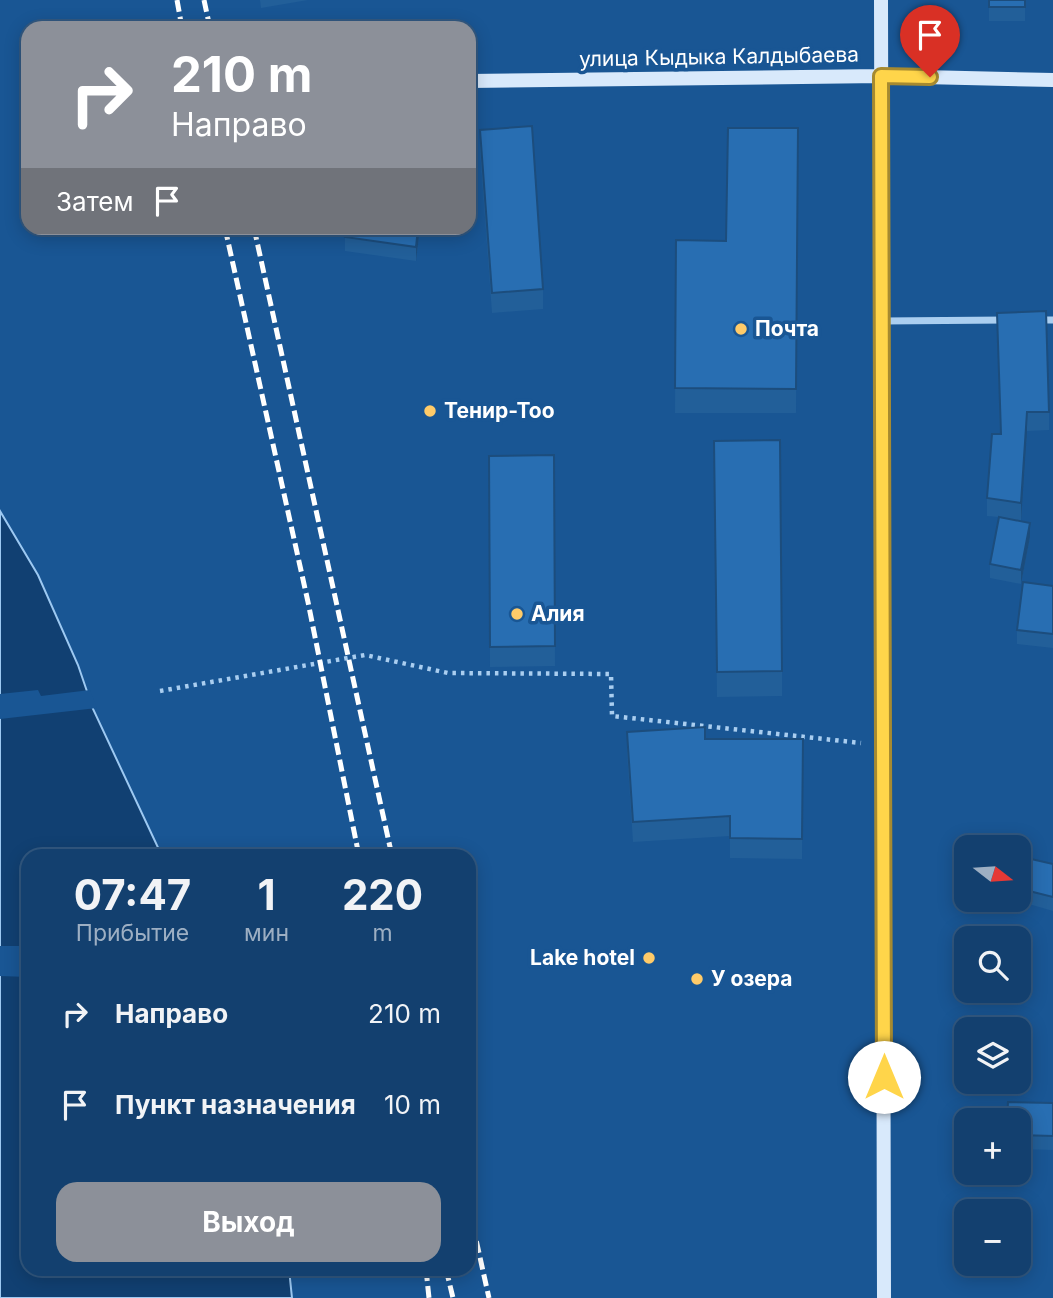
<!DOCTYPE html>
<html lang="ru">
<meta charset="utf-8">
<style>
body{margin:0;font-family:Inter,sans-serif;background:#1c4774;color:#f1f3f6;height:100vh;display:flex;flex-direction:column;font-size:26px;white-space:nowrap}
*{box-sizing:border-box;margin:0}
p{font-size:23px;color:#9dafc3}
.icon{flex:none;width:38px;height:38px;fill:none;stroke:currentColor;stroke-width:2;stroke-linecap:round;stroke-linejoin:round}
.map{position:relative;flex:1;overflow:hidden}
.panel{position:absolute;left:21px;top:849px;width:455px;height:427px;display:flex;flex-direction:column;background:#13406f;border-radius:21px;box-shadow:0 4px 18px #0003,0 0 0 2px #325982}
.panel>*{flex:none}
.banner{position:absolute;left:21px;top:21px;width:455px;height:214px;border-radius:21px;box-shadow:0 4px 18px #0003,0 0 0 2px #325982;background:#8c9099;color:#fff;overflow:hidden}
.needle{width:46px;rotate:107deg}
.fabs{position:absolute;left:954px;top:835px;display:grid;gap:14px}
.fabs a{display:grid;place-items:center;width:77px;height:77px;border-radius:14px;background:#13406f;box-shadow:0 4px 18px #0003,0 0 0 2px #325982;font-size:35px}
.pin{position:absolute;display:grid;place-items:center;width:60px;height:60px;color:#fff;margin:-72px -30px;border-radius:50% 50% 50% 0;rotate:-45deg;box-shadow:0 0 7px #0007}
.pin .icon{rotate:45deg}
.me{position:absolute;width:77px;margin:-38px;rotate:0deg;stroke-linejoin:round;filter:drop-shadow(0 0 5px #0008)}
.turn{display:flex;align-items:center;gap:24px;height:147px;padding:0 35px;font-size:32px}
.turn .icon{width:91px;height:91px;stroke-width:2.5}
.turn b{display:block;font-size:49px;line-height:60px}
.then{display:flex;align-items:center;height:66px;padding:0 35px;background:#0003;gap:14px;font-size:26px}
.eta{display:flex;justify-content:space-evenly;align-items:center;height:119px;text-align:center}
.eta b{font-size:42px;font-weight:700;line-height:49px}
.button{display:flex;gap:14px;margin-top:auto;padding:14px 35px}
.button a{flex:1;height:80px;border-radius:21px;background:#8c9099;color:#fff;font-size:28px;font-weight:700;line-height:80px;text-align:center}
ul{padding:0;list-style:none}
li{display:flex;align-items:center;gap:21px;height:91px;padding:0 35px}
li div{flex:1}
li b{display:block;font-size:26px}
li em{font-style:normal}
.map>svg:first-child{display:block}
</style>
<div class="map">
<svg width="1053" height="1298" viewBox="0 0 1053 1298">
<rect width="100%" height="100%" fill="#195694"/>
<path fill="#114072" stroke="#9dc9f2" stroke-width="2" d="M0 511 38 575 78 665 93 709 162 856H28V1269H289L292 1298H0Z"/>
<path fill="#195694" d="M38 690 41 696 90 690 97 708 0 719V694Z
M0 946H28V977L0 976Z"/>
<g fill="none" stroke-linecap="round" stroke-linejoin="round">
<path stroke="#aacef0" stroke-width="4.5" stroke-dasharray="3.5 5" stroke-linecap="butt" d="M160 691 365 655 448 673 611 674 612 716 861 743"/>
<path stroke="#aacef0" stroke-width="7" d="M1036 320H1053
M882 321 1007 320"/>
<path stroke="#d8e9fb" stroke-width="14" d="M881 0 884 1298
M469 81 881 76 1053 80"/>
<path stroke="#fff" stroke-width="5" stroke-dasharray="12 5" stroke-linecap="butt" d="M177 0 182 28
M204 0 210 28
M225 228 308 602 359 856
M254 228 392 856
M469 1208 489 1298
M426 1269 429 1298
M446 1269 453 1298"/>
</g>
<path fill="#225f99" d="M260 0H308L261 8Z
M989 0H1025V21H989Z
M798 128 796 413H675L676 240 726 241Z
M480 130 543 289V309L492 313 480 150Z
M420 228 416 261 345 251V237Z
M997 313 1049 412V430L1027 431 1021 521 1030 537 1021 584 990 578V564L999 517 987 516V498L1000 434Z
M714 441 782 671V696L717 697Z
M554 455 555 666 490 667 489 456Z
M1053 586V648L1017 644V630Z
M627 732 705 739H803L802 859 730 858V836L633 842 627 752Z
M1018 856 1053 864V911L1029 904 1028 908 991 900H1018Z
M1053 1103V1150L1018 1149V1120Z"/>
<path fill="#1c4d7d" d="M418 228H420L416 261V247Z
M1027 412V431L1021 521V503Z
M1030 523V537L1021 584V570Z"/>
<path fill="#286eb2" stroke="#1c4d7d" stroke-width="2" d="M989 0H1025V7H989Z
M532 126 543 289 492 293 480 130Z
M728 128H798L796 389 675 388 676 240 726 241Z
M346 228H418L416 247 345 237Z
M1046 311 1049 412H1027L1021 503 987 498 992 434H1001L997 313Z
M780 440 782 671 717 672 714 441Z
M554 455 555 646 490 647 489 456Z
M999 517 1030 523 1021 570 990 564Z
M1023 582 1053 586V634L1017 630Z
M705 727V739H803L802 839 730 838V816L633 822 627 732Z
M1018 856 1053 864V897L1029 891 1028 894 1018 892Z
M1008 1102 1053 1103V1136L1018 1135V1120H1007Z"/>
<g fill="none" stroke-linecap="round" stroke-linejoin="round">
<g stroke="#a68a30" stroke-width="18">
<path id="route" d="M884 1077 881 76 930 77"/>
</g>
<use href="#route" stroke="#ffd54a" stroke-width="12"/>
</g>
<g fill="#ffcb69" stroke="#195694" stroke-width="2.5">
<circle cx="741" cy="329" r="7"/>
<circle cx="430" cy="411" r="7"/>
<circle cx="517" cy="614" r="7"/>
<circle cx="649" cy="958" r="7"/>
<circle cx="697" cy="979" r="7"/>
</g>
<g text-anchor="middle" stroke-width="7" stroke-linejoin="round" paint-order="stroke">
<g font-size="21" fill="#fff" stroke="#195694">
<text transform="translate(719 57) rotate(-1)" y="7">улица Кыдыка Калдыбаева</text>
</g>
<g font-size="21" font-weight="bold" fill="#fff" stroke="#195694" text-anchor="start">
<text x="755" y="336">Почта</text>
<text x="444" y="418">Тенир-Тоо</text>
<text x="531" y="621">Алия</text>
<text x="635" y="965" text-anchor="end">Lake hotel</text>
<text x="711" y="986">У озера</text>
</g>
</g>
</svg>
<div class="fabs">
<a><svg class="needle" viewBox="-14 -14 28 28"><path d="M0-13l5 13h-10z" fill="#e53935"/><path d="M0 13l5-13h-10z" fill="#9dafc3"/></svg></a>
<a><svg class="icon" aria-label="search" viewBox="0 0 24 24"><circle cx="10" cy="10" r="6"/><path d="M15 15l6 6"/></svg></a>
<a><svg class="icon" aria-label="layers" viewBox="0 0 24 24"><path d="M12 4l9 5-9 5-9-5zM3 14l9 5 9-5"/></svg></a>
<a>+</a>
<a>−</a>
</div>
<div class="pin" style="left:930px;top:77px;background:#d93025"><svg class="icon" aria-label="arrive" viewBox="0 0 24 24"><path d="M6 21V4h12l-3 4 3 4H6"/></svg></div>
<svg class="me" style="left:884px;top:1077px" viewBox="-20 -20 40 40"><circle r="19" fill="#fff"/><path d="M0-13L10 11 0 6-10 11z" fill="#ffd54a"/></svg>
<div class="banner">
<div class="turn"><svg class="icon" aria-label="right" viewBox="0 0 24 24"><path d="M7 20v-9h11M14 6l5 5-5 5"/></svg><div><b>210 m</b>Направо</div></div>
<div class="then">Затем<svg class="icon" aria-label="arrive" viewBox="0 0 24 24"><path d="M6 21V4h12l-3 4 3 4H6"/></svg></div>
</div>
<section class="panel">
<div class="eta">
<div><b>07:47</b><p>Прибытие</p></div>
<div><b>1</b><p>мин</p></div>
<div><b>220</b><p>m</p></div>
</div>
<ul>
<li><svg class="icon" aria-label="right" viewBox="0 0 24 24"><path d="M7 20v-9h11M14 6l5 5-5 5"/></svg><div><b>Направо</b></div><em>210 m</em></li>
<li><svg class="icon" aria-label="arrive" viewBox="0 0 24 24"><path d="M6 21V4h12l-3 4 3 4H6"/></svg><div><b>Пункт назначения</b></div><em>10 m</em></li>
</ul>
<div class="button"><a>Выход</a></div>
</section>
</div>
